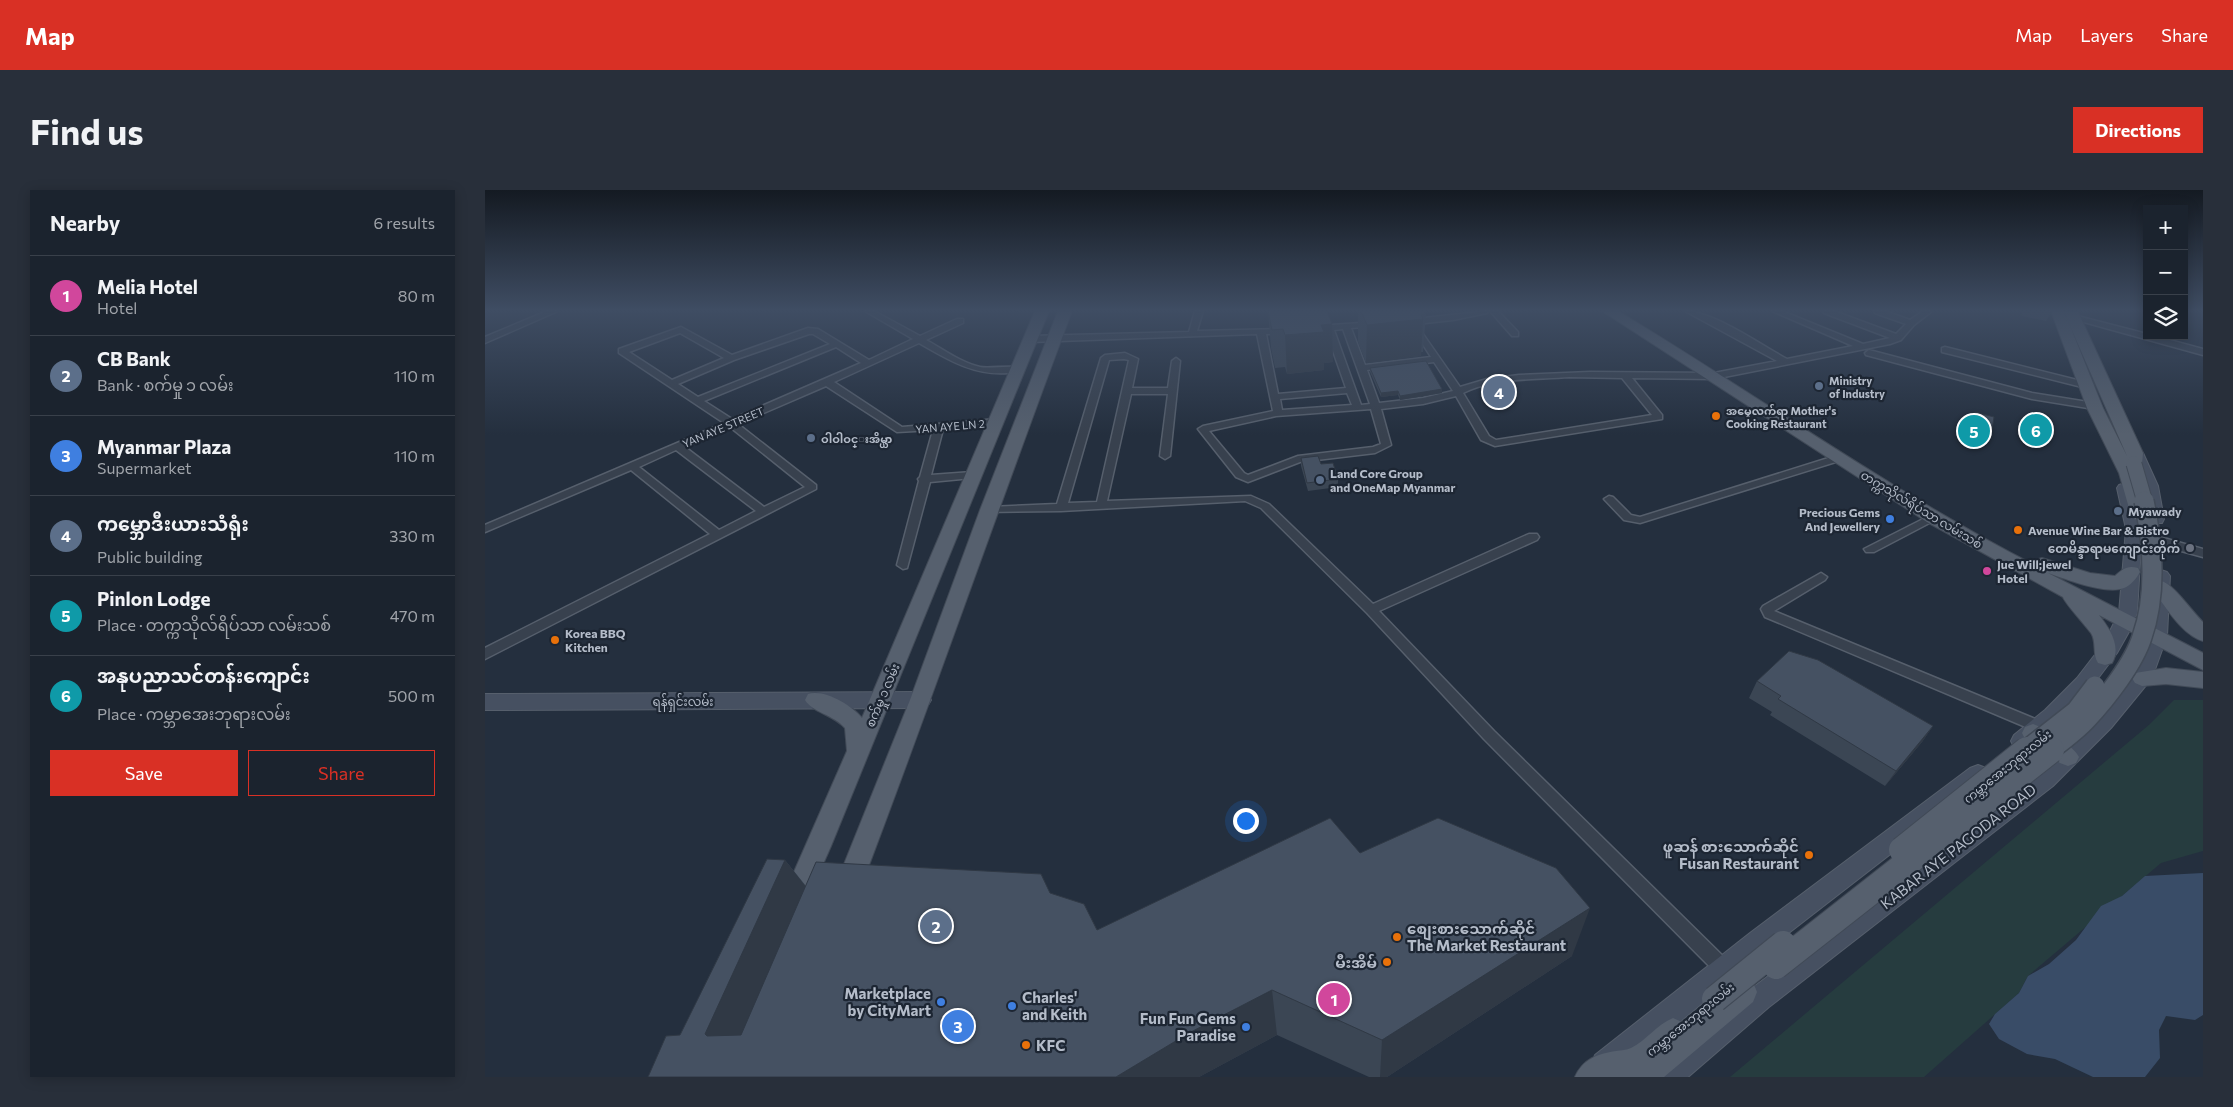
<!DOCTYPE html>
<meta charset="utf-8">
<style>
:root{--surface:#1b232e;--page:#282f3a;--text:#f1f3f6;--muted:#a0a4aa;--line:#39404a;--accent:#d93025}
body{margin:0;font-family:Commissioner,"Noto Sans Myanmar",sans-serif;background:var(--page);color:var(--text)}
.controls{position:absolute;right:15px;top:15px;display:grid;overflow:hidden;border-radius:0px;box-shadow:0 2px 12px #0003}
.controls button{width:45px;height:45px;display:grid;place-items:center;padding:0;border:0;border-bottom:1px solid var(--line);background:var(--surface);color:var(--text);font:25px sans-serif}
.you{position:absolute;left:760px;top:630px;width:18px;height:18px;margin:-12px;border:4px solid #fff;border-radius:50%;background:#1a73e8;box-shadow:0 0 0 8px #1a73e833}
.badge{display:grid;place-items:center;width:32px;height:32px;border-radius:50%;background:var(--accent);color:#fff;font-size:16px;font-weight:700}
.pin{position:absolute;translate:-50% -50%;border:2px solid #fff;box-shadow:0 1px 5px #0006}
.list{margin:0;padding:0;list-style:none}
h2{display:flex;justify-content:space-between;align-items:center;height:65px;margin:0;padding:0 20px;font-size:21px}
h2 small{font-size:16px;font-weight:400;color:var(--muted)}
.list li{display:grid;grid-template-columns:32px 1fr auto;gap:15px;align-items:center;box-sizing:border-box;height:80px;padding:0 20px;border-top:1px solid var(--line)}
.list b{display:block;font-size:19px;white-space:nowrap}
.list p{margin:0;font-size:16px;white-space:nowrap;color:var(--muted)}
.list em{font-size:16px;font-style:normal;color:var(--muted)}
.actions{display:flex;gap:10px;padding:15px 20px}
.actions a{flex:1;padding:11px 0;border:1px solid var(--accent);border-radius:0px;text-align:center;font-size:18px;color:var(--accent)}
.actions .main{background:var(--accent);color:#fff}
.icon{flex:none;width:28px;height:28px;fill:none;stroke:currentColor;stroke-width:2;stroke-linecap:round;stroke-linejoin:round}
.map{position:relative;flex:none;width:1718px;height:887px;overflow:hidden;border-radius:0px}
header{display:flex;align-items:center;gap:30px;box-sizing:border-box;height:70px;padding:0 25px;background:var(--accent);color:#fff}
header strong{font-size:24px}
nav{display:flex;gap:28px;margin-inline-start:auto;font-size:18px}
.intro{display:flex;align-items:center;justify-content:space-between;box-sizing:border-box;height:120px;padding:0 30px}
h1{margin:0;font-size:35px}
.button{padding:12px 22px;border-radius:0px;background:var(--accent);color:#fff;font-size:18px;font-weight:700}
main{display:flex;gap:30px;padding:0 30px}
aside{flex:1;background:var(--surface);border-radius:0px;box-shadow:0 2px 12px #0003}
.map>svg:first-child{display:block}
.green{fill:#263c3f}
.water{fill:#394c67}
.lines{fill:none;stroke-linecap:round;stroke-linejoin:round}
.minor-casing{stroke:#565f6c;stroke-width:3}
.secondary-casing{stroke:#565f6c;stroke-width:2}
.primary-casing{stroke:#414a57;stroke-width:2}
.minor{fill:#38414e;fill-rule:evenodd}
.secondary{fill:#465061;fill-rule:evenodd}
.primary{fill:#56606e;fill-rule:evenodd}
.primary-bridge-far2-casing{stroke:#414a57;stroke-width:17;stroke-linecap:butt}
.primary-bridge-far1-casing{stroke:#414a57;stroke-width:22;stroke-linecap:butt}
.primary-bridge-casing{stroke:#414a57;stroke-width:28;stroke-linecap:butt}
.primary-bridge-far2{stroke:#56606e;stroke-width:15}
.primary-bridge-far1{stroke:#56606e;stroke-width:19}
.primary-bridge{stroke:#56606e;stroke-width:26}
.wall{fill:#3b4654}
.shaded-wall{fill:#303945}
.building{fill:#455162;stroke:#303945}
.service-dot{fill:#5c6f8a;stroke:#1d2633;stroke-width:2}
.food-dot{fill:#e8710a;stroke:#1d2633;stroke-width:2}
.shop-dot{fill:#3f7fe0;stroke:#1d2633;stroke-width:2}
.worship-dot{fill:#6b7280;stroke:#1d2633;stroke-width:2}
.hotel-dot{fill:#d1479c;stroke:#1d2633;stroke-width:2}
.labels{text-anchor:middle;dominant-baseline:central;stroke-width:4.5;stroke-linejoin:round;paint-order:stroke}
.far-poi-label{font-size:11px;font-weight:bold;fill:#b4bcc9;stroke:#1d2633;text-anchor:start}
.far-street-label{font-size:11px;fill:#b4bcc9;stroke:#1d2633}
.poi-label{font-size:12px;font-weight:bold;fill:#b4bcc9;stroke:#1d2633;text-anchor:start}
.street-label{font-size:12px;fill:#b4bcc9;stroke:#1d2633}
.near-poi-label{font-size:15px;font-weight:bold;fill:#b4bcc9;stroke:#1d2633;text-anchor:end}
.near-street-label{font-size:15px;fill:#b4bcc9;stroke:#1d2633}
</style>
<header>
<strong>Map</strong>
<nav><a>Map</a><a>Layers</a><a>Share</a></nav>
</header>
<div class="intro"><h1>Find us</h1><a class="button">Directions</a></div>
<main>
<aside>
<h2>Nearby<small>6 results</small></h2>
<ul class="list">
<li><span class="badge" style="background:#d1479c">1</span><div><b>Melia Hotel</b><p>Hotel</p></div><em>80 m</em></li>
<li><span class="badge" style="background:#5c6f8a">2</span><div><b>CB Bank</b><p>Bank · စက်မှု ၁ လမ်း</p></div><em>110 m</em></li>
<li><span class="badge" style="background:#3f7fe0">3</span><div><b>Myanmar Plaza</b><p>Supermarket</p></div><em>110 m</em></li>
<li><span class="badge" style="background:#5c6f8a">4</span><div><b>ကမ္ဘောဒီးယားသံရုံး</b><p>Public building</p></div><em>330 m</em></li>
<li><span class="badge" style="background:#0f9aa8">5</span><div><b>Pinlon Lodge</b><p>Place · တက္ကသိုလ်ရိပ်သာ လမ်းသစ်</p></div><em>470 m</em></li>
<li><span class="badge" style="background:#0f9aa8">6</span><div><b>အနုပညာသင်တန်းကျောင်း</b><p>Place · ကမ္ဘာအေးဘုရားလမ်း</p></div><em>500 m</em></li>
</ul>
<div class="actions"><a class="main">Save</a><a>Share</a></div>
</aside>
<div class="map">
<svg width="1718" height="887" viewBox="0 0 1718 887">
<rect width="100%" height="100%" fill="#242f3e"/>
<path class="green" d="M1689,510H1718V661L1676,673L1543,786L1534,803L1439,887H1245L1665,534Z"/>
<path class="water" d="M1718,683V825L1710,830L1681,826L1674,840L1675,868L1660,887H1608L1570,869L1542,864L1514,849L1504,834L1510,824L1534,803L1543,786L1564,774L1591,750L1616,716L1637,706L1660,686Z"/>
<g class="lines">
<g class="minor-casing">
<path id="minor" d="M62,121H73L0,153V147Z
M380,121H389L435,146L472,129H478V133L441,150C458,159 476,173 495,177C505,179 531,174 537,179C533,182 528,182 523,183C489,186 462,169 434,153L349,192L417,237L512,229L517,232L512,235L458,239L446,285L487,282L492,285L487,288L445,292L422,378L418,379L412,375L434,291L433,289L435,287L448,240L412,242L341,196L253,234L331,295V299L0,469V458L225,344L146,280L0,342V335L239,233L134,163V159L196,137L247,165L323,138L333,139L384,170L428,149ZM195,143L239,168L187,190L144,162ZM324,144H328L345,154L213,207L193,194L249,170ZM351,157L376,173L247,229L219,211ZM245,237L320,297L279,317L200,257ZM191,260L271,321L234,340L154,277Z
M710,121H718L712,141L804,139L805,141L801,144H781L793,204L861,198L841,141H828V137L831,136L891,132V136L866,138L880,175L946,167L926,136L927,134H920V130L1003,121L1002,123L968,130L931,134L975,197L1002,189L1034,185L1105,182L1229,183L1292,171L1200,121C1228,121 1276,155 1302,169L1368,156L1287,121H1297L1378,154L1405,148L1339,123L1338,121H1349L1411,144L1421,134L1390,123L1389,121H1400L1425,130L1438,121H1447L1429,135L1416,150L1405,154L1229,189L1147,188L1177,225V229L1010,256L996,250L971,206L938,214L896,219L906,255L890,263L815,272L763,292L751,287L713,239L718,236L788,221L772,144L546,152L542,149L546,146L704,142ZM858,139L885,214L876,215L849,140ZM949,172L968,201L938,208L894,213L882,180ZM1084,187L1137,188L1167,225L1011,250L1004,246L978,203C1009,187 1050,190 1084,187ZM862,203L867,215L797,220L795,209ZM886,219L896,254L888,257L813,266L763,285L759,283L724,241L791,226Z
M1005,121H1013L1033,142V146H1027Z
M1577,122L1662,144V146H1670L1718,159V165L1577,126Z
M1460,157L1604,193L1606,195L1601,198L1457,162V158Z
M1384,160L1547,203L1609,213L1614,216L1609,219L1547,209L1381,165L1380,163Z
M640,163L653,169L647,198H683L687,171L691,168L695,171L685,266L680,269L675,266L683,204H646L622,311L766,306L784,314L888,414L1044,344H1052L1054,347L1052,350L894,421L1009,541L1246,774L1248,780L1246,786L1240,788L1234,786L999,549L882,423L776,318L760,311L576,321L500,322L499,320L500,318L504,317L572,314L616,168L620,165ZM639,169L644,170L612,312L583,313L624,170Z
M1353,265L1357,266V270L1155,333L1139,330L1119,309L1124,306L1128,307L1146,325L1155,327Z
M1448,324L1452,325L1453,327L1452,329L1389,362H1381L1379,359Z
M1675,347L1718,359V367L1671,354L1669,351L1671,348Z
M1336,383L1342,387L1340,390L1289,421L1560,533L1562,537L1560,541L1555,542L1550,541L1280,427L1276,419L1278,416Z"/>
</g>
<g class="secondary-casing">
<path id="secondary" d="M1650,258L1655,260L1658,263L1673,296L1679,329L1677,333H1665L1663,329L1657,296L1642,263L1645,260Z
M1640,293L1646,295L1648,298L1657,339L1652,423L1645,440L1632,463L1605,499L1574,531L1543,557L1536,559L1529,557L1526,551L1529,545L1560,520L1592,488L1619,453L1634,423L1641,339L1632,298L1634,295Z
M1676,380L1682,382L1685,386L1682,446L1667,488L1626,538L1568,596L1284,817L1203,887H1168L1172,877L1266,799L1552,584L1612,526L1648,485L1664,446L1667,386L1670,382Z
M436,502L443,505L446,510L443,515L436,518L0,520V504Z
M1493,575L1501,578L1504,584L1501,590L1283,759L1130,885L1124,887L1110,885L1106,875L1110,865L1265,743L1485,578Z"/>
</g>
<g class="primary-casing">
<path id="primary" d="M550,121H564L346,656L316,724L307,728L298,724L294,716L362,561L360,538C349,525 327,522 320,510L323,504C340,499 366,515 377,528Z
M573,121H587C515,313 448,507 375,699L371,707L362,710L353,707L349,699L425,510L495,320Z
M1117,121H1133C1272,205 1404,300 1549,375L1550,370L1557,368L1605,383L1630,386C1638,379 1642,375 1653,378L1655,382C1652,388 1645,396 1639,398C1620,405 1581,389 1563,383L1718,463V480L1614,425C1624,438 1637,456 1627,473L1620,475L1613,473C1607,464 1612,452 1606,443C1601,436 1579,412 1578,407L1442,332Z
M1566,121H1579L1618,218L1642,266L1579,122H1593L1658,263L1657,274L1655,277L1648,279L1664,325L1661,329L1655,330L1649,329L1646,325L1634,283L1602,218Z
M1676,391C1689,394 1707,422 1718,432V451C1697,445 1682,418 1669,402L1666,397L1669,392Z
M1681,478L1718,482V498L1681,494L1657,496L1650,493L1647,488L1650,483Z
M1548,534C1561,539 1588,555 1594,567L1591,573L1583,576L1575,573L1540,549L1537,543L1540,537Z
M1258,789L1268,792L1272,802L1268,812L1179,887H1090C1098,869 1112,864 1131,861C1136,860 1142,860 1146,858C1162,850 1171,835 1188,828L1199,833L1248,792Z"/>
</g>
<use href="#minor" class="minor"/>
<use href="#secondary" class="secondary"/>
<use href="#primary" class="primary"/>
<g class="primary-bridge-far2-casing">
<path id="primary-bridge-far2" d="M1649,274L1660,312"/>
</g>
<g class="primary-bridge-far1-casing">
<path id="primary-bridge-far1" d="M1540,561L1591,521L1610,496
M1564,561C1577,551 1591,541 1602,529C1621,509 1649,473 1657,447C1672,404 1668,354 1659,311"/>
</g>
<g class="primary-bridge-casing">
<path id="primary-bridge" d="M1417,660L1542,560
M1291,776L1566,560
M1230,809L1298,754"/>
</g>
<use href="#primary-bridge-far2" class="primary-bridge-far2"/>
<use href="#primary-bridge-far1" class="primary-bridge-far1"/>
<use href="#primary-bridge" class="primary-bridge"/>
</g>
<path class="wall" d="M783,121L847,134L848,172L839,173V180L802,184L800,177L790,178L786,158Z
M873,121H939L941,124L938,162H936V166L881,173L873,152Z
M1536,121H1567L1561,131L1537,126Z
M885,178L957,199V203L915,210L913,205L896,207L885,182Z
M1490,222L1507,240L1503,248L1499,247L1497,249L1485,246L1486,230Z
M816,268L836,274L853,289V297L823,301L816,276Z
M1272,491L1448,536L1437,552L1400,596L1285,525L1287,522L1264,508Z
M875,663L1087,766L902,887H884L792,845L714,887H163L195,845L300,670L321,696L565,703L612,740Z"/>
<path class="shaded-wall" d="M938,129L936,166L881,173L882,135Z
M847,134L848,172L839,173V180L802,184L800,145L836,135Z
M957,199V203L915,210V206Z
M913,201V205L896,207V203Z
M1448,536L1437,552L1400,596L1411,581Z
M300,670L339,720L270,886L222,846L220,844Z
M1105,718L1087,766L902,887H895L897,850Z
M787,800L792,845L714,887H631L704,843Z"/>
<path class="building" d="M783,121H842L847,134L836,135L839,142L800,145L798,139L787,140Z
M876,121H939L941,124H936L938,129L882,135Z
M941,171L957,199L915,206L913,201L896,203L885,178Z
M1490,222L1509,227L1507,240L1502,239V241L1490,238Z
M833,266L836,274L848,273L853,289L822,293L816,268Z
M1304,461L1333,470L1448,536L1411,581L1293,509L1296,506L1272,491Z
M845,628L875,663L953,628L1071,678L1105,718L897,850L787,800L704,843L631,887H163L181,846L195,845L282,669L300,670L220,844L222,846L256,845L331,672L556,684L565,703L599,714L612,740Z"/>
<linearGradient id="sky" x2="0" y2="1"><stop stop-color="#141a22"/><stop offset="0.49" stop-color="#3f4d63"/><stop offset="1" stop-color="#3f4d63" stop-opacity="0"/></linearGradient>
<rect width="1718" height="245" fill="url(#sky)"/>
<g class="service-dot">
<circle cx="1334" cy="196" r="5"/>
<circle cx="326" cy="248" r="5"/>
<circle cx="835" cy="290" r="5"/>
<circle cx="1633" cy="321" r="5"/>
</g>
<g class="food-dot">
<circle cx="1231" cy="226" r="5"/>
<circle cx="1533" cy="340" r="5"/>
<circle cx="70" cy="450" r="5"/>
<circle cx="1324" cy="665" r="5"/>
<circle cx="912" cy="747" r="5"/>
<circle cx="902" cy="772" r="5"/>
<circle cx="541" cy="855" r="5"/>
</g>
<g class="shop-dot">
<circle cx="1405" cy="329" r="5"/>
<circle cx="456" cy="812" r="5"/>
<circle cx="527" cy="816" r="5"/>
<circle cx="761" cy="837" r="5"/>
</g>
<circle class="worship-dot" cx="1705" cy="358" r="5"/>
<circle class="hotel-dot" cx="1502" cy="381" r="5"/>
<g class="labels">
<g class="far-poi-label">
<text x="1344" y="190">Ministry<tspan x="1344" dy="13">of Industry</tspan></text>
<text x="1241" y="220">အမေ့လက်ရာ Mother's<tspan x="1241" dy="13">Cooking Restaurant</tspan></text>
<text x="336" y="248">ဝါဝါဝင္းအိမ္ယာ</text>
</g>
<g class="far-street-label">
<text transform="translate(465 236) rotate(-5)">YAN AYE LN 2</text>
<text transform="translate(238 237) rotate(-23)">YAN AYE STREET</text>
</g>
<g class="poi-label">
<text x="845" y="283">Land Core Group<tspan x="845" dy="14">and OneMap Myanmar</tspan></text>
<text x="1643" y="321">Myawady</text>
<text x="1395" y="322" text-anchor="end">Precious Gems<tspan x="1395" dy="14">And Jewellery</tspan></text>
<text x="1543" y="340">Avenue Wine Bar &amp; Bistro</text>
<text x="1695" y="358" text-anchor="end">တေမိန္ဒာရာမကျောင်းတိုက်</text>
<text x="1512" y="374">Jue Will;Jewel<tspan x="1512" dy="14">Hotel</tspan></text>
<text x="80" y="443">Korea BBQ<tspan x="80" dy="14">Kitchen</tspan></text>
</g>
<g class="street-label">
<text transform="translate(1437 319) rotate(31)">တက္ကသိုလ်ရိပ်သာ လမ်းသစ်</text>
<text transform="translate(397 505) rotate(-67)">စက်မှု ၁ လမ်း</text>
<text x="198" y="511">ရန်ရှင်းလမ်း</text>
<text transform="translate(1522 576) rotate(-39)">ကမ္ဘာအေးဘုရားလမ်း</text>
<text transform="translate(1205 829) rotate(-39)">ကမ္ဘာအေးဘုရားလမ်း</text>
</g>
<g class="near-poi-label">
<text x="1314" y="656">ဖူဆန် စားသောက်ဆိုင်<tspan x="1314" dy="17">Fusan Restaurant</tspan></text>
<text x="922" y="738" text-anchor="start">စျေးစားသောက်ဆိုင်<tspan x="922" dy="17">The Market Restaurant</tspan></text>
<text x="892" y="772">မီးအိမ်</text>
<text x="446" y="803">Marketplace<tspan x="446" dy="17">by CityMart</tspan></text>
<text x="537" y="807" text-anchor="start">Charles'<tspan x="537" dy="17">and Keith</tspan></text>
<text x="751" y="828">Fun Fun Gems<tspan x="751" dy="17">Paradise</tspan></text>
<text x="551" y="855" text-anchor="start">KFC</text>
</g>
<g class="near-street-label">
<text transform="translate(1473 656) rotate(-38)">KABAR AYE PAGODA ROAD</text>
</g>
</g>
</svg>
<div class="controls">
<button>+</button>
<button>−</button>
<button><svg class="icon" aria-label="layers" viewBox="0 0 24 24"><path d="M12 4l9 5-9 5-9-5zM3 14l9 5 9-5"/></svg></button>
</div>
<div class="you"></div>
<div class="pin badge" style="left:849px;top:809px;background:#d1479c">1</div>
<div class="pin badge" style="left:451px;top:736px;background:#5c6f8a">2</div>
<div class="pin badge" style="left:473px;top:836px;background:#3f7fe0">3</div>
<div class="pin badge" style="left:1014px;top:202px;background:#5c6f8a">4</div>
<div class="pin badge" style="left:1489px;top:241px;background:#0f9aa8">5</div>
<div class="pin badge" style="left:1551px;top:240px;background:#0f9aa8">6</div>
</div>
</main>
